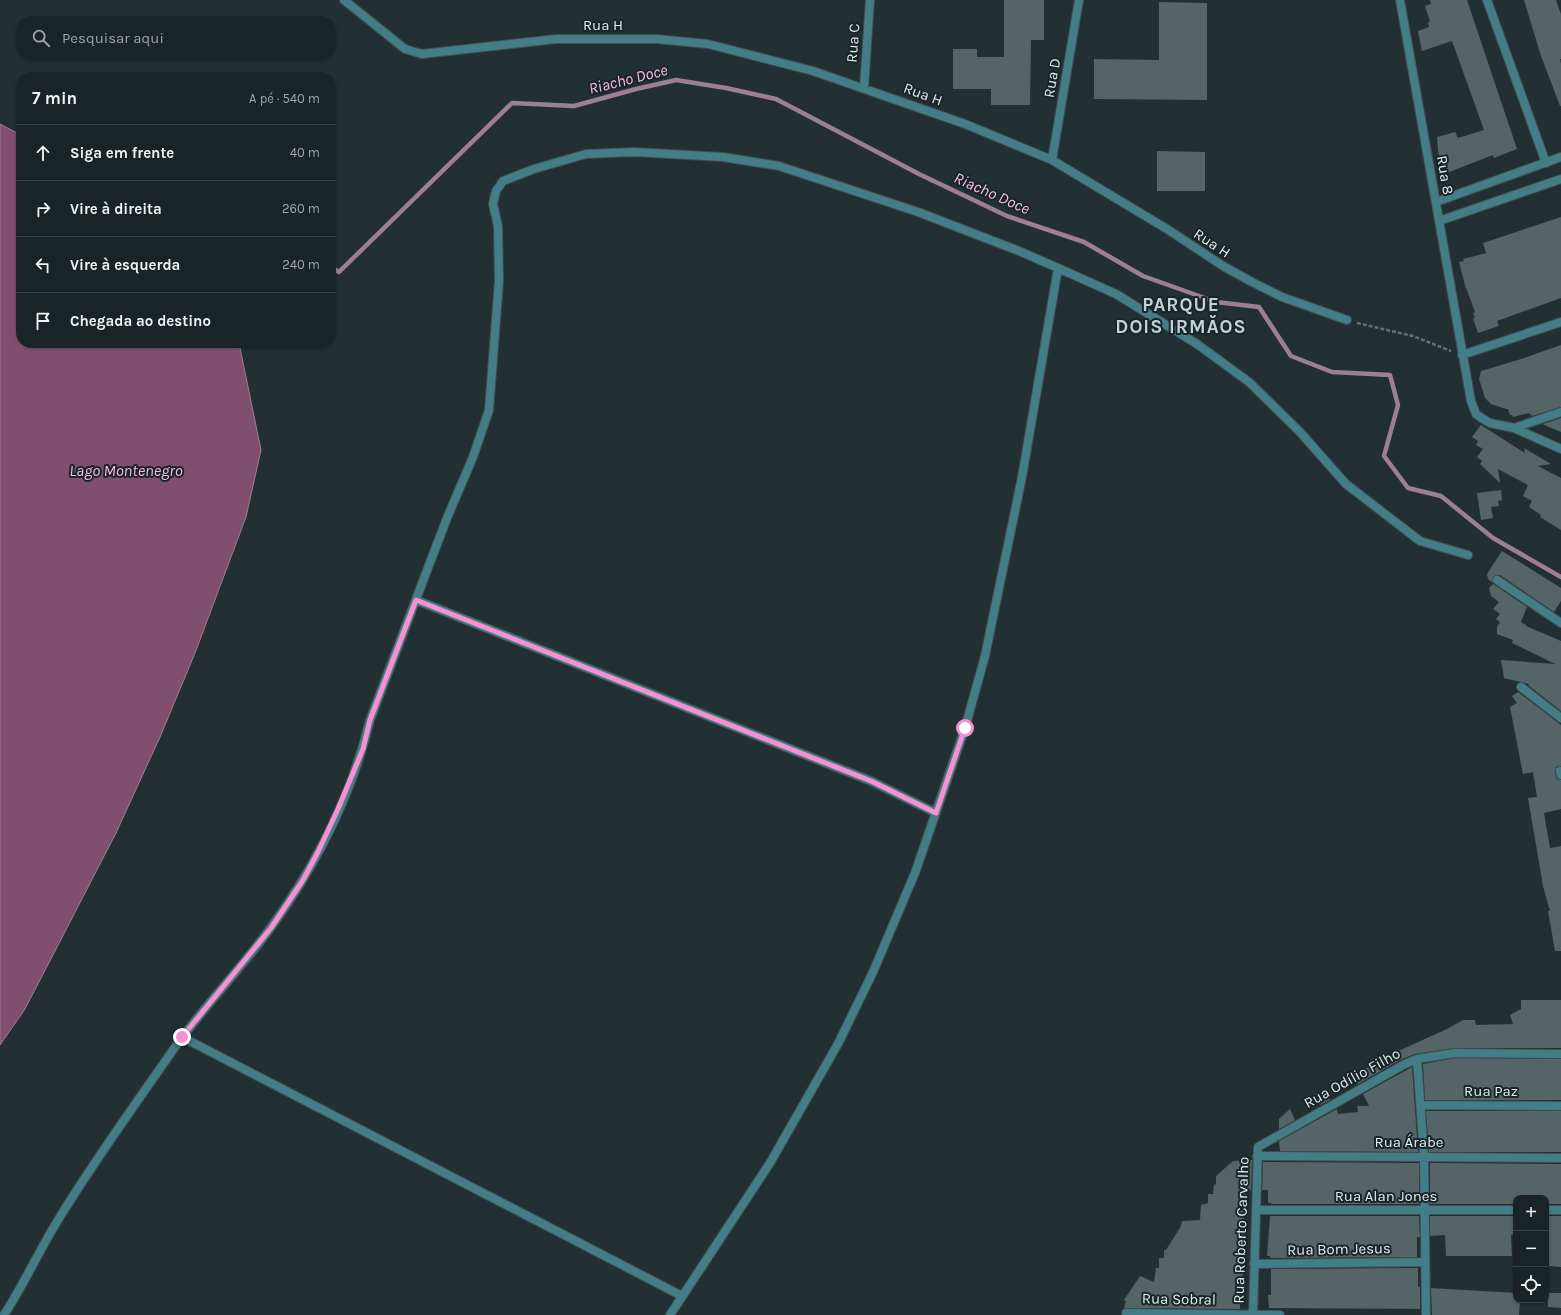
<!DOCTYPE html>
<html lang="pt">
<meta charset="utf-8">
<style>
:root{--surface:#1a2426;--page:#232c2e;--text:#f1f3f6;--muted:#9fa4a7;--line:#384143}
body{margin:0;font-family:Karla,sans-serif;background:var(--page);color:var(--text)}
.controls{position:absolute;right:12px;bottom:12px;display:grid;overflow:hidden;border-radius:8px;box-shadow:0 1px 3px #0004}
.controls button{width:36px;height:36px;display:grid;place-items:center;padding:0;border:0;border-bottom:1px solid var(--line);background:var(--surface);color:var(--text);font:20px sans-serif}
.stop{position:absolute;width:12px;height:12px;margin:-9px;border:3px solid #f690d0;border-radius:50%;background:#fff}
.stop.end{background:#f690d0;border-color:#fff;box-shadow:0 1px 4px #0008}
.list{margin:0;padding:0;list-style:none}
h2{display:flex;justify-content:space-between;align-items:center;height:52px;margin:0;padding:0 16px;font-size:17px}
h2 small{font-size:13px;font-weight:400;color:var(--muted)}
.list li{display:grid;grid-template-columns:26px 1fr auto;gap:12px;align-items:center;box-sizing:border-box;height:56px;padding:0 16px;border-top:1px solid var(--line)}
.list b{display:block;font-size:15px;white-space:nowrap}
.list em{font-size:13px;font-style:normal;color:var(--muted)}
.icon{flex:none;width:22px;height:22px;fill:none;stroke:currentColor;stroke-width:2;stroke-linecap:round;stroke-linejoin:round}
.map{position:relative;flex:none;width:1561px;height:1315px;overflow:hidden}
.search{position:absolute;background:var(--surface);box-shadow:0 1px 3px #0004;left:16px;top:16px;width:320px;height:44px;display:flex;align-items:center;gap:10px;box-sizing:border-box;padding:0 14px;border-radius:16px;color:var(--muted);font-size:15px}
.panel{position:absolute;background:var(--surface);box-shadow:0 1px 3px #0004;left:16px;top:72px;width:320px;height:276px;border-radius:16px}
.map>svg:first-child{display:block}
.water{fill:#804f6d;stroke:#9d7e93}
.lines{fill:none;stroke-linecap:round;stroke-linejoin:round}
.stream{stroke:#9d7e93;stroke-width:4.5}
.building{fill:#546467}
.street-casing{stroke:#414e51;stroke-width:10}
.path{stroke:#657173;stroke-width:2.5;stroke-dasharray:4 2;stroke-linecap:butt}
.street{stroke:#437d87;stroke-width:8}
.route{stroke:#f690d0;stroke-width:5}
.labels{text-anchor:middle;dominant-baseline:central;stroke-width:4;stroke-linejoin:round;paint-order:stroke}
.street-label{font-size:15px;fill:#e2ebed;stroke:#182629}
.water-label{font-size:16px;font-style:italic;fill:#fcbde2;stroke:#182629}
.district-label{font-size:19px;font-weight:bold;letter-spacing:1px;fill:#c1d3d6;stroke:#182629}
</style>
<div class="map">
<svg width="1561" height="1315" viewBox="0 0 1561 1315">
<rect width="100%" height="100%" fill="#223033"/>
<path class="water" d="M0,124L21,135V343H239L261,450L246,517L195,653L160,737L116,833L25,1009L0,1045Z"/>
<g class="lines">
<path class="stream" d="M331,267L339,272L512,103L574,106L636,89L676,80L726,88L776,99L919,174L1007,216L1084,242L1143,276L1216,302L1259,307L1291,356L1332,372L1390,375L1398,405L1384,456L1408,488L1441,496L1493,538L1561,577"/>
</g>
<path class="building" d="M1004,0H1044V40H1031L1030,105H991V89H953V49H977V57H1004Z
M1430,0H1467L1517,149L1494,158L1493,155L1444,174L1438,151L1437,137L1455,132L1458,138L1484,130L1452,41L1422,51L1418,31L1429,27L1428,23L1430,21L1425,6L1431,4Z
M1524,0H1556L1561,14V59H1560L1561,64V106H1560L1541,56Z
M1159,2L1207,3V100L1094,99V59L1159,60Z
M1157,151L1205,152V191H1157Z
M1561,217V298L1497,321L1499,326L1478,333L1473,318H1475L1473,313L1475,312L1465,285L1459,262L1464,261L1463,259L1486,253L1483,243Z
M1561,345V407L1532,416L1529,413L1513,417L1512,415H1510L1508,409H1506L1491,404L1485,398L1479,379L1481,371L1518,360Z
M1561,418V432L1542,424L1540,425Z
M1481,425L1520,450L1525,453L1524,448L1551,464L1538,466L1561,478V530L1540,517L1541,515L1529,507L1532,501L1523,496L1528,485L1498,469L1500,483L1480,464L1482,461L1477,457L1483,449L1476,445L1478,441L1472,437Z
M1501,490L1502,500L1498,501L1499,506L1491,507L1493,518L1481,520L1477,493Z
M1502,551L1561,588V601L1554,612L1500,575H1497L1493,577L1492,580L1493,583L1488,579L1487,574Z
M1493,584L1527,607L1521,622L1526,625V626L1561,641V711L1528,685L1529,684L1504,678L1501,660L1555,664L1512,643L1513,640L1497,634V627L1500,622L1496,619L1500,614L1493,609L1499,602L1491,596L1489,588Z
M1518,692L1561,725V766L1556,767L1555,772L1557,779L1561,780V809L1544,813L1550,848L1561,846V951H1555L1548,911H1550L1543,886L1528,798L1537,797L1533,772L1523,774L1510,707L1517,703L1512,696Z
M1521,1000H1561V1048H1454L1415,1054L1402,1059L1358,1084L1354,1075L1396,1052L1447,1029L1463,1020H1475L1476,1025L1513,1024L1510,1015L1521,1009Z
M1455,1058L1561,1059V1100H1425L1423,1064Z
M1412,1067L1418,1152L1280,1151L1279,1141L1337,1109L1338,1114L1358,1112L1357,1106H1369L1363,1094Z
M1325,1090L1330,1100L1320,1105L1315,1095Z
M1290,1109L1295,1120L1279,1129V1119Z
M1426,1111H1561V1152H1429Z
M1252,1160L1251,1190H1246L1245,1216H1244L1243,1276H1241L1240,1309L1124,1308L1126,1301L1124,1300L1140,1276L1154,1282L1156,1268H1159V1258H1164V1250H1166L1181,1226L1182,1221L1200,1220L1201,1205L1208,1203V1194H1213L1214,1184L1216,1185V1176L1233,1161Z
M1263,1162L1419,1163V1204H1271V1203H1268V1190H1262Z
M1430,1163L1561,1164V1204H1546V1198H1516V1204H1430Z
M1270,1216H1419L1420,1237H1417V1257L1270,1258V1256H1267Z
M1430,1216H1516V1235H1511L1512,1256H1446L1445,1235L1430,1236Z
M1546,1216H1561V1267L1549,1266V1257H1546Z
M1418,1268V1287H1420V1309L1269,1308L1268,1295H1271V1269Z
M1431,1288L1516,1293V1300H1520L1519,1315H1432Z
M1548,1293H1561V1308L1548,1307Z"/>
<g class="lines">
<g class="street-casing">
<path id="street" d="M344,0L405,49L422,54L556,39H656L708,44L813,71L965,124L1052,160L1167,229L1223,266L1252,282L1282,297L1347,320
M1400,0L1471,401L1476,414L1483,419L1490,423L1514,428L1561,449
M1487,0L1546,163
M864,88L870,0
M1052,160L1079,0
M1436,202L1561,157
M1439,221L1561,179
M1462,355L1561,322
M1514,428L1561,412
M1497,580L1561,623
M416,600L871,781L936,813
M1521,687L1561,718
M1560,771L1561,775
M182,1037L682,1296
M1417,1059L1424,1156L1426,1315
M1421,1105L1561,1106
M1257,1156L1561,1158
M1256,1210H1516
M1546,1210H1561
M1254,1264L1425,1262
M1126,1313L1280,1315
M4,1315C24,1284 39,1251 58,1220C94,1161 134,1106 173,1050C203,1007 241,969 272,926C316,865 352,794 370,720L447,518L473,457L489,410L499,281L498,226L493,204L496,191L503,181L534,169L586,154L634,152L723,157L779,166L918,212L1019,251L1058,268L1116,294L1197,344L1249,382L1300,432L1346,484L1420,541L1468,555
M670,1315L770,1163L839,1042L873,972L915,873L965,728L985,656L1022,477L1058,268
M1253,1315L1258,1147L1405,1064L1417,1059L1455,1053L1561,1054"/>
</g>
<path class="path" d="M1357,323L1413,336L1451,351"/>
<use href="#street" class="street"/>
</g>
<g class="lines">
<path class="route" d="M182,1037L271,928L303,880L318,852L338,809L363,749L370,720L416,600L871,781L936,813L965,728"/>
</g>
<g class="labels">
<g class="street-label">
<text x="603" y="25">Rua H</text>
<text transform="translate(853 43) rotate(-86)">Rua C</text>
<text transform="translate(1052 78) rotate(-80)">Rua D</text>
<text transform="translate(923 94) rotate(20)">Rua H</text>
<text transform="translate(1445 175) rotate(80)">Rua 8</text>
<text transform="translate(1212 243) rotate(33)">Rua H</text>
<text transform="translate(1352 1078) rotate(-29)">Rua Odílio Filho</text>
<text x="1491" y="1091">Rua Paz</text>
<text x="1409" y="1142">Rua Árabe</text>
<text x="1386" y="1196">Rua Alan Jones</text>
<text transform="translate(1241 1230) rotate(-88)">Rua Roberto Carvalho</text>
<text transform="translate(1339 1249) rotate(-1)">Rua Bom Jesus</text>
<text transform="translate(1179 1299) rotate(1)">Rua Sobral</text>
</g>
<g class="water-label">
<text transform="translate(628 79) rotate(-14)">Riacho Doce</text>
<text transform="translate(992 193) rotate(24)">Riacho Doce</text>
<text x="126" y="470">Lago Montenegro</text>
</g>
<g class="district-label">
<text x="1181" y="305">PARQUE<tspan x="1181" dy="22">DOIS IRMĂOS</tspan></text>
</g>
</g>
</svg>
<div class="controls">
<button>+</button>
<button>−</button>
<button><svg class="icon" aria-label="locate" viewBox="0 0 24 24"><circle cx="12" cy="12" r="6"/><path d="M12 2v4M12 18v4M2 12h4M18 12h4"/></svg></button>
</div>
<div class="stop" style="left:965px;top:728px"></div>
<div class="stop end" style="left:182px;top:1037px"></div>
<div class="search"><svg class="icon" aria-label="search" viewBox="0 0 24 24"><circle cx="10" cy="10" r="6"/><path d="M15 15l6 6"/></svg>Pesquisar aqui</div>
<section class="panel">
<h2>7 min<small>A pé · 540 m</small></h2>
<ul class="list">
<li><svg class="icon" aria-label="ahead" viewBox="0 0 24 24"><path d="M12 20V5M6 11l6-6 6 6"/></svg><div><b>Siga em frente</b></div><em>40 m</em></li>
<li><svg class="icon" aria-label="right" viewBox="0 0 24 24"><path d="M7 20v-9h11M14 6l5 5-5 5"/></svg><div><b>Vire à direita</b></div><em>260 m</em></li>
<li><svg class="icon" aria-label="left" viewBox="0 0 24 24"><path d="M17 20v-9H6M10 6l-5 5 5 5"/></svg><div><b>Vire à esquerda</b></div><em>240 m</em></li>
<li><svg class="icon" aria-label="arrive" viewBox="0 0 24 24"><path d="M6 21V4h12l-3 4 3 4H6"/></svg><div><b>Chegada ao destino</b></div></li>
</ul>
</section>
</div>
